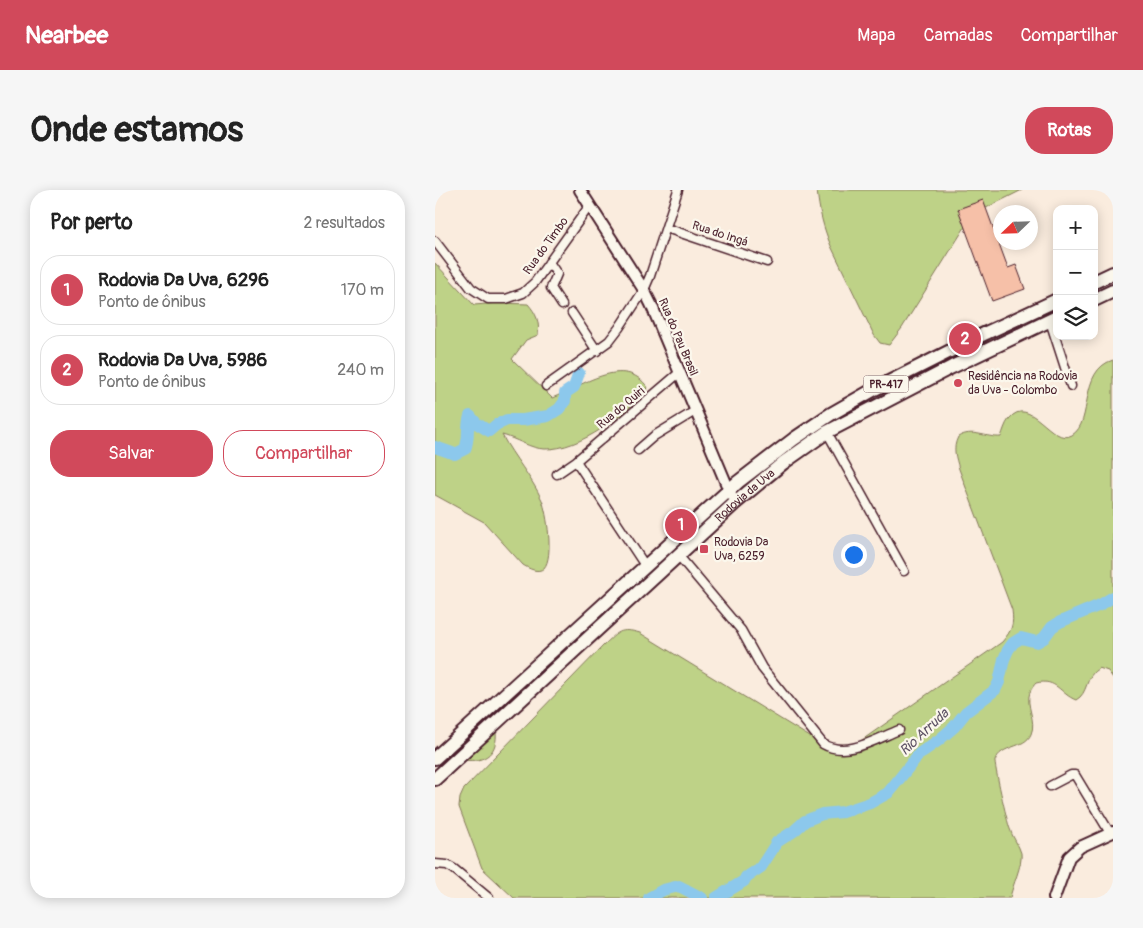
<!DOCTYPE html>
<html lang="pt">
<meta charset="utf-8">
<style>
:root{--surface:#fff;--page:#f6f6f6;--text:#222;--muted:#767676;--line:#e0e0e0;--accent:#d1495b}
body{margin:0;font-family:Pangolin,sans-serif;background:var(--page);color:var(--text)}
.controls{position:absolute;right:15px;top:15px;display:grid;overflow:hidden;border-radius:10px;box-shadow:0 2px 12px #0003}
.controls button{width:45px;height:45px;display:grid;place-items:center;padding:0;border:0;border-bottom:1px solid var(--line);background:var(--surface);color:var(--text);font:25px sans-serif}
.compass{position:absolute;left:558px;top:15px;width:45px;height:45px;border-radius:50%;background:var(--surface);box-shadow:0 2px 12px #0003;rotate:247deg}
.you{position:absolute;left:418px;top:364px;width:18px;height:18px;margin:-12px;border:4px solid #fff;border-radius:50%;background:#1a73e8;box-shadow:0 0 0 8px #1a73e833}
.badge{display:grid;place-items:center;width:32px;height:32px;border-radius:50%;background:var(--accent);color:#fff;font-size:16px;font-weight:700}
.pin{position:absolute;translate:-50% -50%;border:2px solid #fff;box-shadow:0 1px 5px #0006}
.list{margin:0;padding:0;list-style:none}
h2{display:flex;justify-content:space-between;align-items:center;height:65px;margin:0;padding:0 20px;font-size:21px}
h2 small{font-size:16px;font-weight:400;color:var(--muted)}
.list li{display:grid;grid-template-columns:32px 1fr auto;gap:15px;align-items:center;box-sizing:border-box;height:70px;margin:0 10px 10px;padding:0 10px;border:1px solid var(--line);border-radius:20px}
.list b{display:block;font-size:19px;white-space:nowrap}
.list p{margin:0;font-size:16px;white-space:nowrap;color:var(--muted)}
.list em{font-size:16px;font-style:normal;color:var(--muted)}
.actions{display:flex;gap:10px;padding:15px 20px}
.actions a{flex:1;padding:11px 0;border:1px solid var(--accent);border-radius:20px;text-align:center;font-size:18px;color:var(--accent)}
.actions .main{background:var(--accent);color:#fff}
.icon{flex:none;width:28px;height:28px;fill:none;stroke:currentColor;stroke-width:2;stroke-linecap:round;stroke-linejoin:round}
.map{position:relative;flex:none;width:678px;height:708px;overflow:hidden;border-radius:20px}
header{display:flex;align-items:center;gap:30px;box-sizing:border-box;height:70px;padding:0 25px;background:var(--accent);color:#fff}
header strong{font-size:24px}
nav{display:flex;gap:28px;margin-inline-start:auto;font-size:18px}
.intro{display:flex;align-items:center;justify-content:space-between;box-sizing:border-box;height:120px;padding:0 30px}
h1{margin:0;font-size:35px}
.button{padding:12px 22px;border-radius:20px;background:var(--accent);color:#fff;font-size:18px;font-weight:700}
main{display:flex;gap:30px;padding:0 30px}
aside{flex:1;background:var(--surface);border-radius:20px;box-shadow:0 2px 12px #0003}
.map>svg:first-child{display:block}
.green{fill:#bed287;stroke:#847859}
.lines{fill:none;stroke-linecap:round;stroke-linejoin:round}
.river{stroke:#8cc8ec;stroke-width:12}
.building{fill:#f6c0a8;stroke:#4a1f2b}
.minor-casing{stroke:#4a1f2b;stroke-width:11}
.tertiary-casing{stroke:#4a1f2b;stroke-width:14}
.primary-casing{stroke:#4a1f2b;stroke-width:16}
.minor{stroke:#fbf7ec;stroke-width:8}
.tertiary{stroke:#fbf7ec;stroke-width:10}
.primary{stroke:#fbf7ec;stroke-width:12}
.poi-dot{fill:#d1495b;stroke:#fbf7ec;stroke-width:2}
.labels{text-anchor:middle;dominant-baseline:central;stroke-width:4.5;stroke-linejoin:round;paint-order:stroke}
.shield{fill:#fbf7ec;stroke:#7f6065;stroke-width:1}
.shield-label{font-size:11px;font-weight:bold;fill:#4a1f2b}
.street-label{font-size:12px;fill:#4a1f2b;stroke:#fbf7ec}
.poi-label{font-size:12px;fill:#4a1f2b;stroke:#fbf7ec;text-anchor:start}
.water-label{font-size:14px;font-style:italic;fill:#5e5265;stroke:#fbf7ec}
</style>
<header>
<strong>Nearbee</strong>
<nav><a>Mapa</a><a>Camadas</a><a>Compartilhar</a></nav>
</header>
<div class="intro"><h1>Onde estamos</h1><a class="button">Rotas</a></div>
<main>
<aside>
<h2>Por perto<small>2 resultados</small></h2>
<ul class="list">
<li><span class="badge">1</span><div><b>Rodovia Da Uva, 6296</b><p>Ponto de ônibus</p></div><em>170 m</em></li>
<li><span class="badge">2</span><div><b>Rodovia Da Uva, 5986</b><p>Ponto de ônibus</p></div><em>240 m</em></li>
</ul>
<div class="actions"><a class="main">Salvar</a><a>Compartilhar</a></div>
</aside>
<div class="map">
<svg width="678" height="708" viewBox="0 0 678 708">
<rect width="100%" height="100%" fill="#faecde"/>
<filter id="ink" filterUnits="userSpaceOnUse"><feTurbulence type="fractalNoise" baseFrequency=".02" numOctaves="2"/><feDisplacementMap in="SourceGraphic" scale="10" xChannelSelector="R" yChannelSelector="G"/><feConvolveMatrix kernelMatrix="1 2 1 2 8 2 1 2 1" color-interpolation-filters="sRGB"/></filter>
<g filter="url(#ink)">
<path class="green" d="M382,0H587L551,18L530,37L467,138L454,155L445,153L439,145L396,56C388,37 384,20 382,0Z
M0,73L39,115L64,113L93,114C101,123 105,132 103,145L91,150L77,169L117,208C145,197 190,163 213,198C192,224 145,260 110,259C96,259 80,248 67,245C79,268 96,286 107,310C112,323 119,367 109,378C103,384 93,378 88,375L49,332L0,305Z
M678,170V488L673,481L664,478C649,487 654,503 641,510C625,504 622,488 601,493C599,495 596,499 595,502C590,515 602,531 596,544C590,559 566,554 560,571C559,574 572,632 575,639C577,647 584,655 586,663C588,674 577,696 575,708H79L47,678L24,617L25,608L29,599L168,456C183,442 185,437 205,443L393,558L417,557L567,452C577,440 579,435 577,420L524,279C521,267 517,259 523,247C537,238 551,248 566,247C568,242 570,234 574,229C595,203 617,257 637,245C659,232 643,181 678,170Z
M61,541C63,562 51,573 29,570Z"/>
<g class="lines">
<path class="river" d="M0,257L20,264L30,259C35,248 31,237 35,226L41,233L54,241L61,235L72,230H88L113,226L124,219L130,211V203L139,197L144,183
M214,708L228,700L244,696L267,708
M281,708L309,691L311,687L326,677L342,652L359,641L370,631L387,624L408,622L435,613L453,603L484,564L504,550L519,537L531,522L560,500L564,492L569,469L573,460L578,453L586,448L602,452L609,448L617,437L625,432L665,415L678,407"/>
</g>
<path class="building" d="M548,10L573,78L581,75L590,99L557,111L523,19Z"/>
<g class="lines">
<g class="minor-casing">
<path id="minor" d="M231,38L332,72
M0,51L36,98L53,109H71L88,103L100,92L155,15
M114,72L122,84L116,98L127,115
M137,123L162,161
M615,131L636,196
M111,196L174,151L184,138L209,100L215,86L243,0
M392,242L469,381
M203,260L219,246L260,221
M141,271L211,377
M122,284L141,271L244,183
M243,365L306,440L327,478L388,554C412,568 441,549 464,540
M615,596L636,585H640L675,643
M0,674L12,675L19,679L54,708"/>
</g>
<g class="tertiary-casing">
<path id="tertiary" d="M145,0L209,100L216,114L296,305
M619,708L634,667L645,657L678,642"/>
</g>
<g class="primary-casing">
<g id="primary">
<path d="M659,92L678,83"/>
<path d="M659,110L678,101"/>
<path d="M0,568L303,292L359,249L396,224L438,200L551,143L622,110"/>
<path id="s1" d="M0,589L300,313L348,273L392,242L517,177L622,127"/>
</g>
</g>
<use href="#minor" class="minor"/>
<use href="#tertiary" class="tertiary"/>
<use href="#primary" class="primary"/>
</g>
</g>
<g class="poi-dot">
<circle cx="523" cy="193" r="5"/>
<rect x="264" y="354" width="10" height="10" rx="2.5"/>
</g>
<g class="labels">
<rect class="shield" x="428.5" y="185.5" width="45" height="17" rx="4"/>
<g class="shield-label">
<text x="451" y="194">PR-417</text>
</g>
<g class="street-label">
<text transform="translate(285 44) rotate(18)">Rua do Ingá</text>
<text transform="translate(111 56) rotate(-54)">Rua do Timbo</text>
<text transform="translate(243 147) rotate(67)">Rua do Pau Brasil</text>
<text transform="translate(186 218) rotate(-40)">Rua do Quiri</text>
<text stroke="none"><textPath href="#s1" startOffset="420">Rodovia da Uva</textPath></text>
</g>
<g class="poi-label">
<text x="533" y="186">Residência na Rodovia<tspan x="533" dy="14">da Uva - Colombo</tspan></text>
<text x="279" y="352">Rodovia Da<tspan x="279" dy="14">Uva, 6259</tspan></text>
</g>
<g class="water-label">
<text transform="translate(489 542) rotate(-43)">Rio Arruda</text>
</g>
</g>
</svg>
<div class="controls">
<button>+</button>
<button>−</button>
<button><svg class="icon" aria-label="layers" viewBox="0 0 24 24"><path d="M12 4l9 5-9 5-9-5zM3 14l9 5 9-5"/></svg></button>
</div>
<svg class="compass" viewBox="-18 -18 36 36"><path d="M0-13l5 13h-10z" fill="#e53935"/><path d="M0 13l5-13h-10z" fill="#767676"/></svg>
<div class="you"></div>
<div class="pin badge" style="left:246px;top:335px">1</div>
<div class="pin badge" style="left:530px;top:149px">2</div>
</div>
</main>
